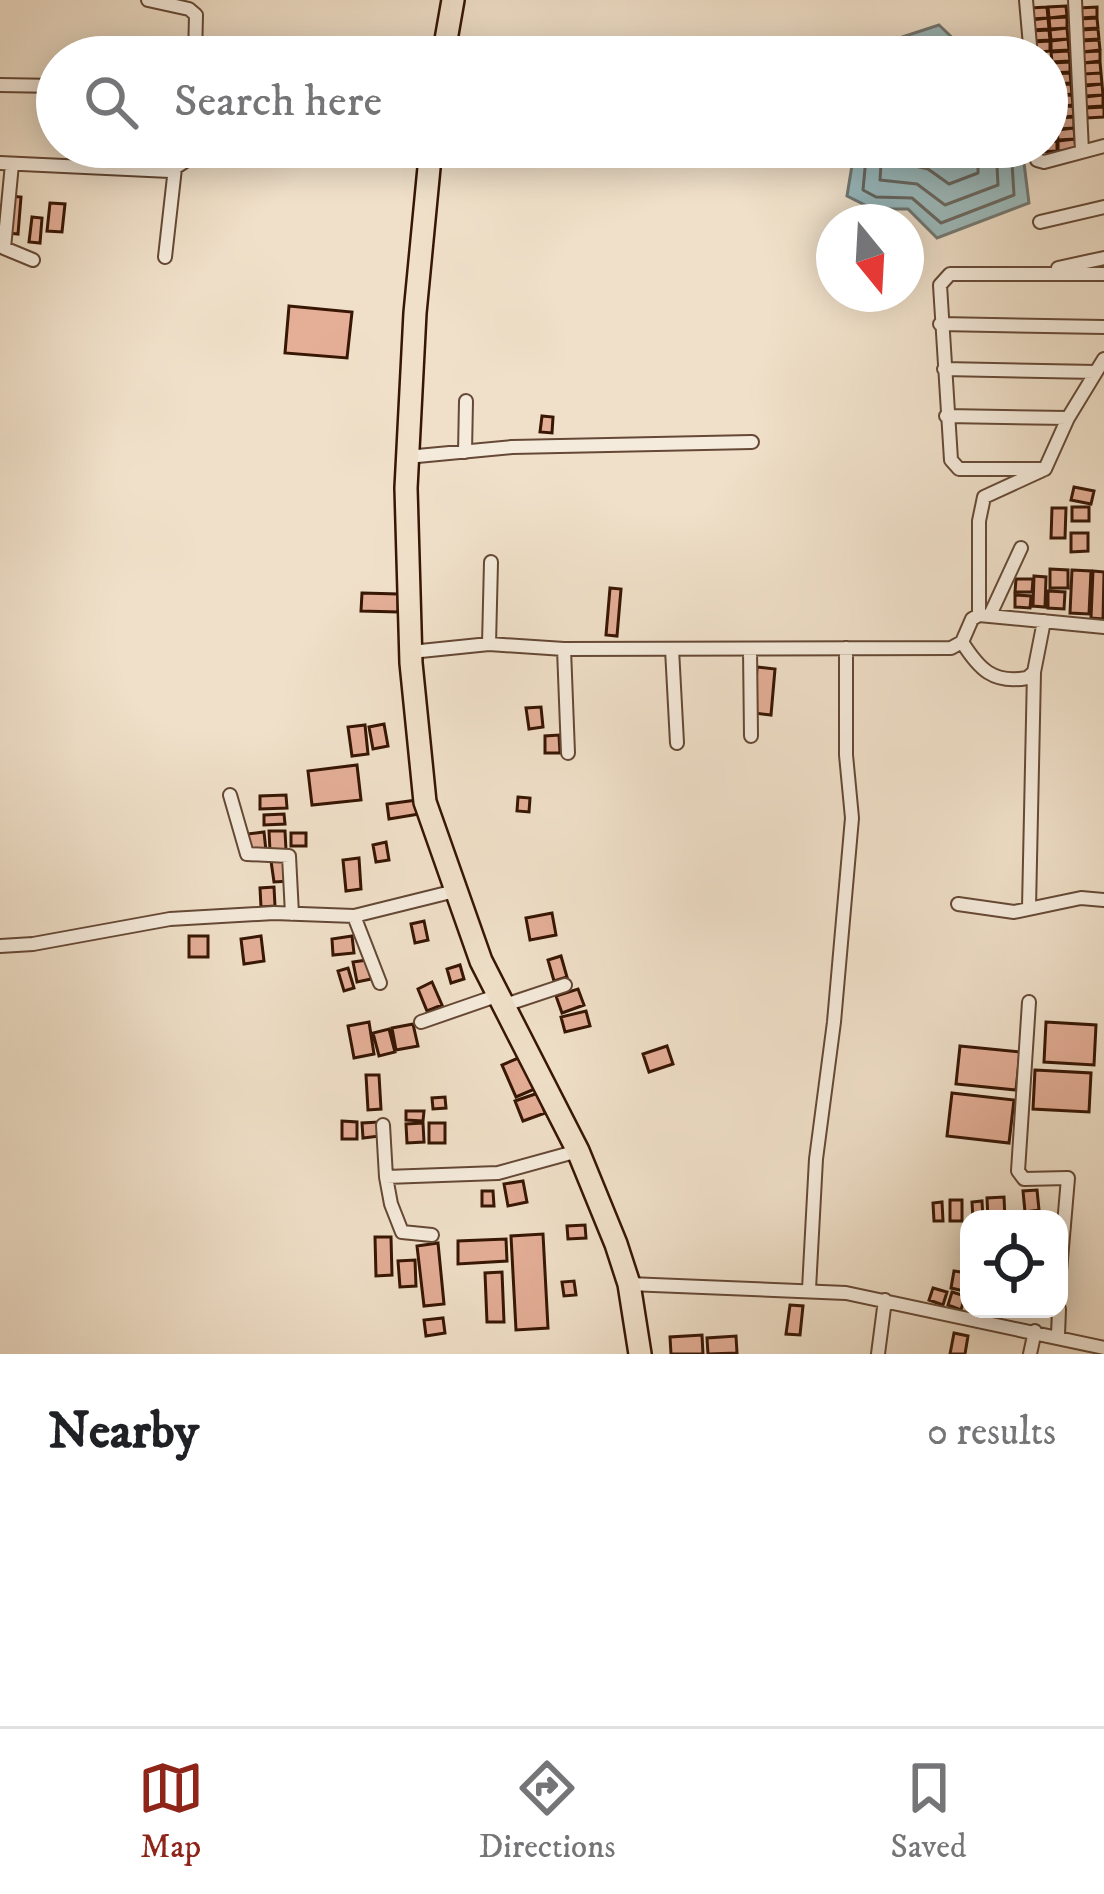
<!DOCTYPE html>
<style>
:root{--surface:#fff;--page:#f6f6f6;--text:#202124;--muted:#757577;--line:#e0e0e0;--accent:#8f2418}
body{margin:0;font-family:"IM FELL DW Pica",serif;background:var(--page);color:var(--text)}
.controls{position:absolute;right:36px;bottom:36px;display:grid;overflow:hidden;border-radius:24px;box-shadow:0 6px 30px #0003}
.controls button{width:108px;height:108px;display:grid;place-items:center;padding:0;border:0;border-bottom:3px solid var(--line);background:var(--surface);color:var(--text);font:60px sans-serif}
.compass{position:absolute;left:816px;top:204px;width:108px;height:108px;border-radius:50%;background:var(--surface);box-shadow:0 6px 30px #0003;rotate:162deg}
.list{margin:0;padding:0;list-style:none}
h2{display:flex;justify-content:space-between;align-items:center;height:156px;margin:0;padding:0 48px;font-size:51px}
h2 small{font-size:39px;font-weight:400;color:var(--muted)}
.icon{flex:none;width:66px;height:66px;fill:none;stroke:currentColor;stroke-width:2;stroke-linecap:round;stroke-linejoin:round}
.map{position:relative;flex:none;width:1104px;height:1354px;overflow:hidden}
.search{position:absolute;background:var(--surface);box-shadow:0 6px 30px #0003;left:36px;right:36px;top:36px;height:132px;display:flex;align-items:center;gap:30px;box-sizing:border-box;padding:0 42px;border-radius:66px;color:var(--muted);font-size:45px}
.sheet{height:372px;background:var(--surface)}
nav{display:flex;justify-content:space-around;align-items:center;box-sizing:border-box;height:168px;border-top:3px solid var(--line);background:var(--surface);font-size:33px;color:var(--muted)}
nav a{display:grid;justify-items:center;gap:6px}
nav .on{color:var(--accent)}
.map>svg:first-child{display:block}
.water{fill:#9cbbbd;stroke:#747973;stroke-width:3}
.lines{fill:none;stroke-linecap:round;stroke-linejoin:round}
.shore{stroke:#6a6860;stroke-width:3}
.building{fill:#e4ae97;stroke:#371604;stroke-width:3}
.minor-casing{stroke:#654835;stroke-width:16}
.primary-casing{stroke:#371604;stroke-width:26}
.minor{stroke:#f5ebdc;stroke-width:12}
.primary{stroke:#f0e0c9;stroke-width:21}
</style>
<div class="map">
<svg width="1104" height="1354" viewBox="0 0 1104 1354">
<rect width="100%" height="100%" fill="#f0e0c9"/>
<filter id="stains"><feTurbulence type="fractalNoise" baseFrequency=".00167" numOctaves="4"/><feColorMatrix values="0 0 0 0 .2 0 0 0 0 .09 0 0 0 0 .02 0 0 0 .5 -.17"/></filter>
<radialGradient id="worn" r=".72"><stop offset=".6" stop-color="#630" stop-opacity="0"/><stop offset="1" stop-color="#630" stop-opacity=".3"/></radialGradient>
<path class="water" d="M939,25L963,48L962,57H887L896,39Z
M855,147H1022L1029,203L937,238L908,209H873L847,196Z"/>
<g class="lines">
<path class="shore" d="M867,147L863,190L876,197L912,198L941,223L1014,195L1011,147
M882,147L880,180L917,184L945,205L998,185L996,147
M900,147L902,163L928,169L949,184L978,173V147"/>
</g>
<path class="building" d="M1066,6L1067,16L1049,18L1048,7Z
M1047,7L1048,18L1031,19L1030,8Z
M1097,7V17L1080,18L1079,8Z
M1067,17V28L1050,29L1049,18Z
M1048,18L1049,29L1031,30V20Z
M1097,18L1098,28L1081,29L1080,19Z
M1067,28L1068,39L1051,40L1050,30Z
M1098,29L1099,39L1081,40V30Z
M1049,30L1050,40L1032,41L1031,31Z
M1068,39L1069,50L1051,51V41Z
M1099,40L1100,50L1082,52L1081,41Z
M1050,41V51L1033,53L1032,42Z
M199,43L251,44V57H199Z
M1069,51L1070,61L1052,62L1051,52Z
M1100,51V61L1083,63L1082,52Z
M1070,62V72L1053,73L1052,63Z
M1100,62L1101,73L1084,74L1083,63Z
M1070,73L1071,83L1054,84L1053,74Z
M1101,73L1102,84L1084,85V74Z
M1071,84L1072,94L1054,96V85Z
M1102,84L1103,95L1085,96V86Z
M1072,95L1073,105L1055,107V96Z
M1103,95V106L1086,107L1085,97Z
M1073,106L1074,116L1056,118L1055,107Z
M1104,107V117L1087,118L1086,108Z
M1074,117V128L1057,129L1056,118Z
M1074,128L1075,139L1058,140L1057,130Z
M1075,139L1076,150L1058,151V141Z
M1057,141V151L1040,152L1039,147H1047V142Z
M10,196L21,197L18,234L7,233Z
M50,203L65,204L62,232L47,231Z
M32,217L42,218L40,243L29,242Z
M289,306L352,312L347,358L285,353Z
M542,416L553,417L552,433L540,432Z
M1074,487L1094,491L1091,504L1071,500Z
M1072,507H1089V521H1072Z
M1052,508H1066L1065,538H1051Z
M1071,533H1088V551L1071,552Z
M1050,569L1068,570V588H1050Z
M1072,570L1091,571L1089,614L1070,613Z
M1093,571L1104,572L1103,619L1091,618Z
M1034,576L1046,577L1045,607L1033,606Z
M1016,579H1033L1032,592H1015Z
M610,588L621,589L617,636L606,635Z
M1048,591L1065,592L1064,609L1048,608Z
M362,593L398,594V612L361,611Z
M1015,595L1031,596L1030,608L1015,607Z
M757,667L775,669L771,715L754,713Z
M541,707L543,727L529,729L526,708Z
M384,724L388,746L373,749L369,727Z
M365,725L368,754L352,756L348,727Z
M559,735L560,753H545V736Z
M357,765L361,800L312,805L308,771Z
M286,795L287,808L260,809V796Z
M518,797L530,798L529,812L517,811Z
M417,800L419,814L389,819L387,804Z
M284,814L285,824L264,825V815Z
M269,831H285L286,850L270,851Z
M264,832L266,851L249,853L247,834Z
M291,833H306V846H291Z
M386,842L389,860L376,862L373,845Z
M359,858L361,889L346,891L343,860Z
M288,859L290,881L274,882L271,861Z
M274,887L275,906L261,907L260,888Z
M552,913L556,935L530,940L526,918Z
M424,921L428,940L415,943L411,924Z
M189,936H208V957H189Z
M261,936L264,961L244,964L241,939Z
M352,936L354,953L333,955L332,939Z
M561,956L567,977L554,981L548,960Z
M367,960L371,979L357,982L353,962Z
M460,965L464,979L451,983L447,969Z
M348,968L354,988L344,991L338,971Z
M432,982L442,1005L427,1011L418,989Z
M578,989L584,1005L562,1013L556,996Z
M586,1011L590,1026L565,1032L561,1017Z
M369,1022L374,1054L354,1058L348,1026Z
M1046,1022L1096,1025L1094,1065L1044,1062Z
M413,1024L418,1046L396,1050L392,1028Z
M389,1029L395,1052L379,1056L373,1033Z
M667,1046L673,1064L649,1072L643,1054Z
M960,1046L1020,1052L1016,1090L956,1084Z
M523,1056L537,1088L516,1097L502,1065Z
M1035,1070L1091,1073L1089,1112L1033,1109Z
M366,1075H379L381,1109L368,1110Z
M538,1093L545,1113L523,1121L515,1101Z
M952,1093L1014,1100L1009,1143L947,1136Z
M445,1097L446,1108L433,1109L432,1098Z
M406,1111H424L423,1121L406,1120Z
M342,1121L357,1122V1139H342Z
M379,1122L380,1136L363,1138L362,1123Z
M423,1123L424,1142L407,1143L406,1124Z
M429,1123H445V1143H429Z
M523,1181L527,1202L508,1206L504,1184Z
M1037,1190L1039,1210L1025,1212L1023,1191Z
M482,1191H493L494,1206H482Z
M1004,1197L1005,1219H988L987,1198Z
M950,1200H962V1221H950Z
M982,1201L983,1219H973L972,1202Z
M942,1202L943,1221H934L933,1203Z
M585,1225L586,1238L568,1239L567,1226Z
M543,1234L548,1328L516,1330L511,1236Z
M375,1237H391L392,1275L376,1276Z
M506,1239L507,1261L458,1264V1241Z
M438,1243L444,1304L424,1306L417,1246Z
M415,1260L416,1286L400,1287L398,1261Z
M954,1271L968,1273L964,1291L951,1288Z
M502,1272L504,1322H487L485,1273Z
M574,1281L576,1295L564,1296L562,1282Z
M933,1288L947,1292L943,1305L929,1300Z
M952,1292L965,1296L961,1310L948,1305Z
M790,1305L803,1306L800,1335L786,1334Z
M443,1318L445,1333L426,1336L424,1320Z
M954,1333L968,1336L965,1354H950Z
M702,1335L703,1354H671L670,1337Z
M736,1336L737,1353L708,1354L707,1338Z"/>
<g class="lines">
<g class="minor-casing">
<path id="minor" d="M148,0L189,9L196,15L195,57
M1026,0L1031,57
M1075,0L1082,151
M0,85L57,86
M399,147L431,150
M1034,147L1037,160L1044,162L1104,146
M0,163L170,171L198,153L242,147
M12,164L4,248L33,260
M1040,222L1104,207
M165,257L175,168
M1058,268L1104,258
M940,324L1104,327
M944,369L1096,372
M946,416L1068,418
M465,452L466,401
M407,457L512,447L752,442
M1045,469H959L951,460L940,285L950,274H1104
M979,615V521L984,497L1045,469L1068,418L1104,359
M990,615L1021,548
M962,642C979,669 993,684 1027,678L1034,672L1044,621
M489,644L491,562
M564,649L568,753
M672,649L677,743
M750,650L751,736
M411,652L489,644L564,649L951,648L962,642L972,619L979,615L1104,627
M230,795L247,854L289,856L292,914
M958,904L1014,912L1081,898L1104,900
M1029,908L1034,672
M354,916L380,983
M0,946L33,944L170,919L274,913L354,916L455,891
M1029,1002L1018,1171L1024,1179L1068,1178L1059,1283
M505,1005L565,985
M421,1022L499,995
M383,1125L386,1177L498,1173L578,1151
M386,1177L391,1204L402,1232L432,1235
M629,1284L846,1293L1104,1348
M809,1289L816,1159L834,1022L852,818L846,755V648
M1058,1335L1059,1309
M878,1354L885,1300
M1030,1354L1035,1331"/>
</g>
<g class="primary-casing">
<path id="primary" d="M443,57L453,0
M431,147L415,313L406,488L411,663L425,802L481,961L578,1151L616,1244L629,1284L640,1354"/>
</g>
<use href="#minor" class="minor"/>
<use href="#primary" class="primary"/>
</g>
<rect width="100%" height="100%" filter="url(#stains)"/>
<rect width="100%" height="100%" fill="url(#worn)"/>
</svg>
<div class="controls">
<button><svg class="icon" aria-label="locate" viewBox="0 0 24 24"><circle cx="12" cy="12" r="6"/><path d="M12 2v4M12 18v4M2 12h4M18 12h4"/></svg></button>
</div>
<svg class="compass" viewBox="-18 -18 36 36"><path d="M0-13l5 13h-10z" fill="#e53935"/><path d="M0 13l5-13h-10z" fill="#757577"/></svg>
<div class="search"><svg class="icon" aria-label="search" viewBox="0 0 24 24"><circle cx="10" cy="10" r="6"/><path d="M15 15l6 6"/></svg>Search here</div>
</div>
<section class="sheet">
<h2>Nearby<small>0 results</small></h2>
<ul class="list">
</ul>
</section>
<nav>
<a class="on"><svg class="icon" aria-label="map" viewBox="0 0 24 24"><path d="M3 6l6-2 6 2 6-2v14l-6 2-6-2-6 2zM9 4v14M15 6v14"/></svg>Map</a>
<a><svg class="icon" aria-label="directions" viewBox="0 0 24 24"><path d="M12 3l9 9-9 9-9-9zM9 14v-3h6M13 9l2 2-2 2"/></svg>Directions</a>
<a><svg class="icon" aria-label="saved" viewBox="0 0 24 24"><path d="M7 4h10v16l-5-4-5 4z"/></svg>Saved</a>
</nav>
